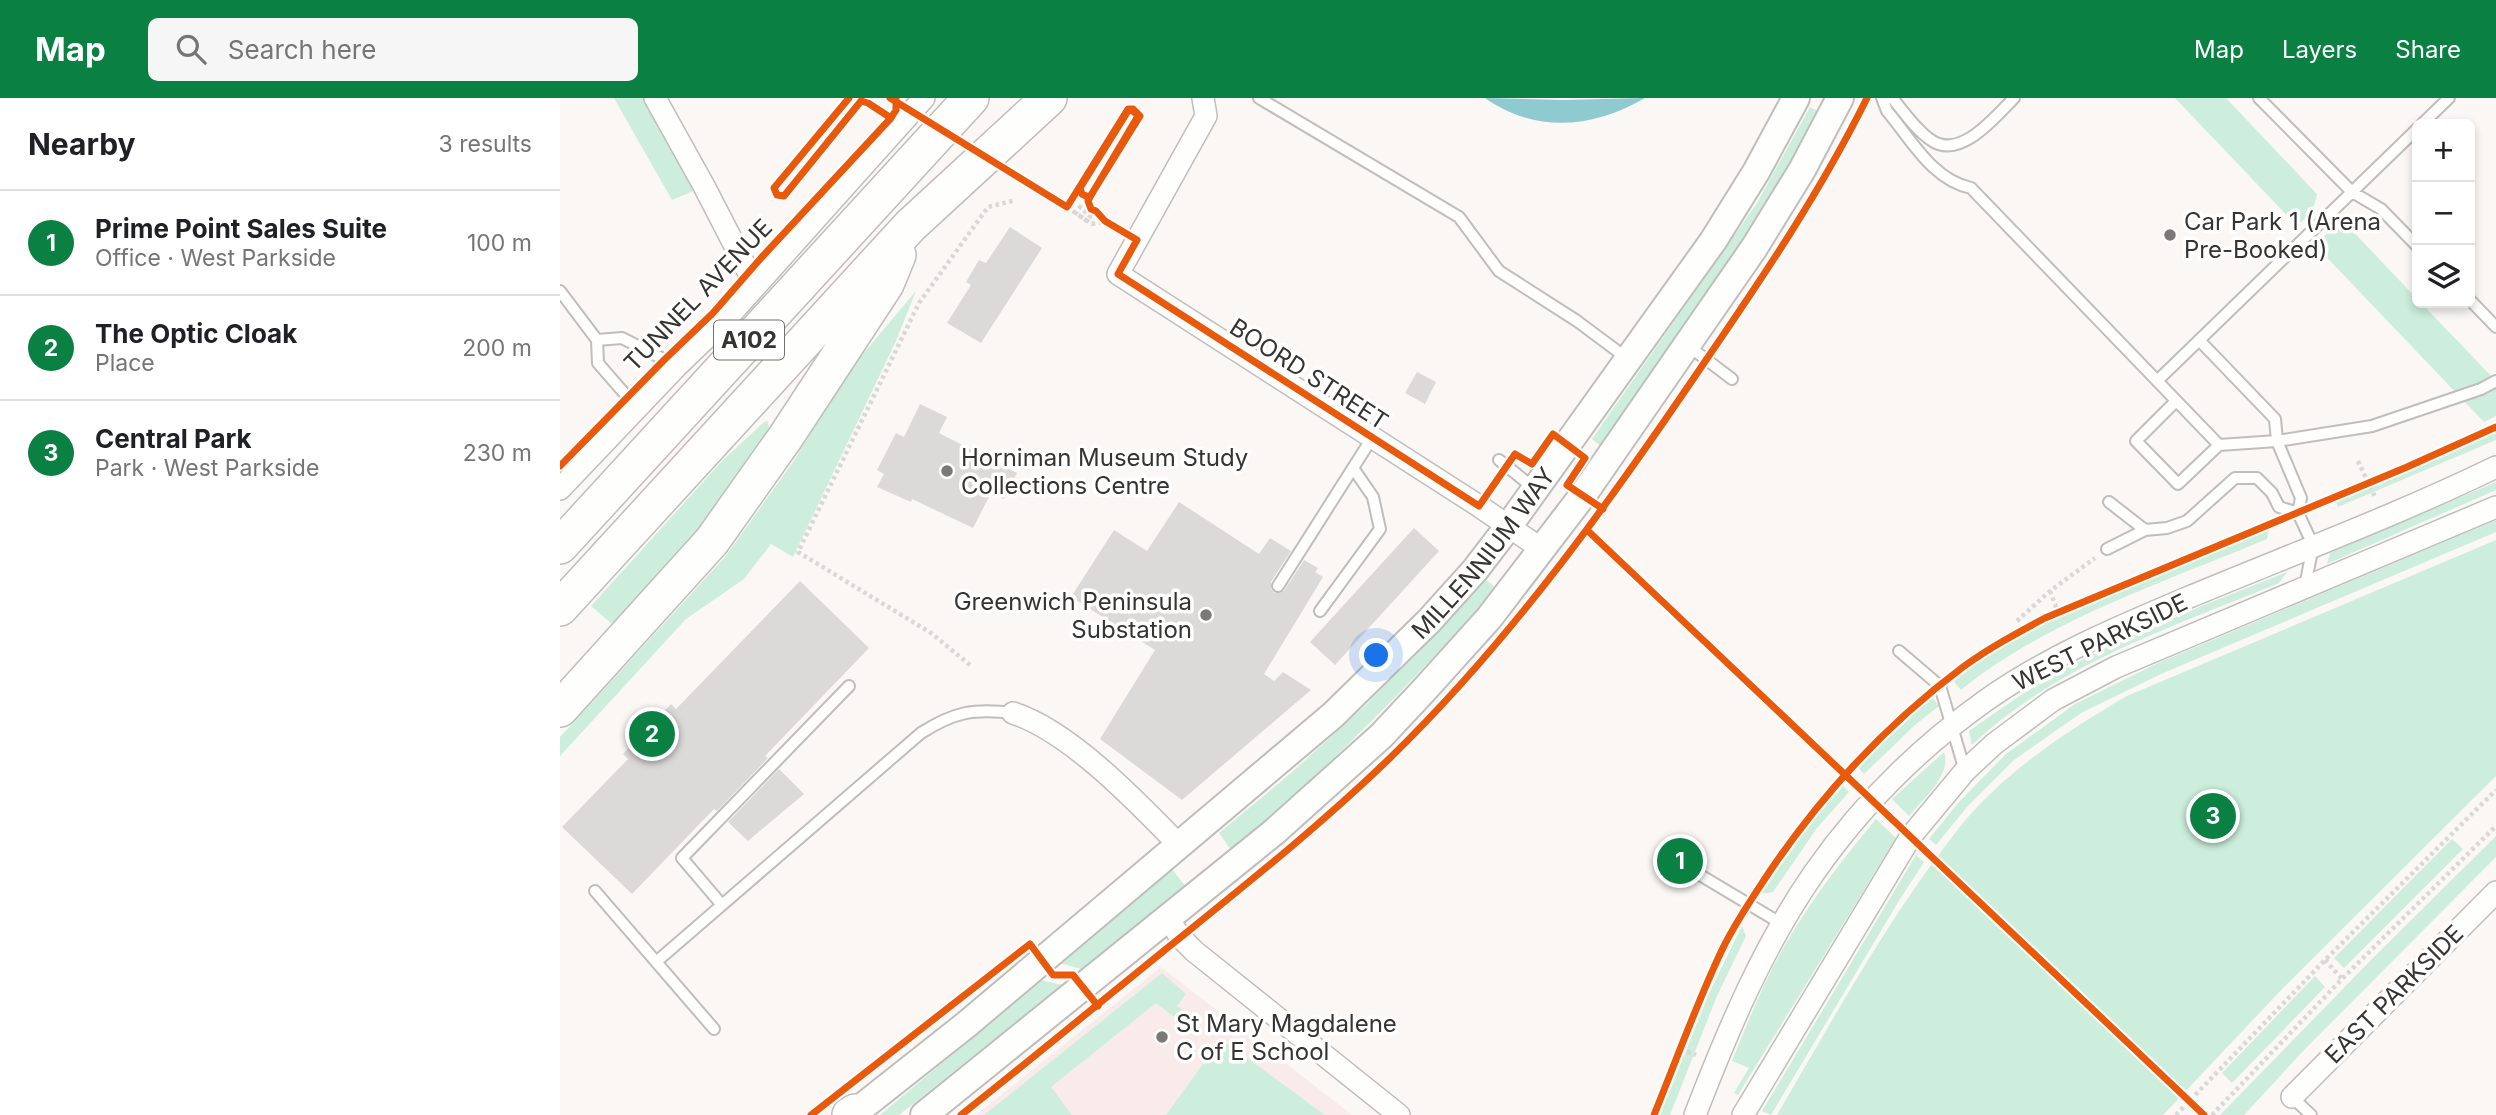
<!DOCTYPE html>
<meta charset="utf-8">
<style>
:root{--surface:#fff;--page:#f6f6f6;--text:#202124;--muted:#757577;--line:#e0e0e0;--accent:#0b8043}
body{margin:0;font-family:Inter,sans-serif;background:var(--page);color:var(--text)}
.controls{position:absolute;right:21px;top:21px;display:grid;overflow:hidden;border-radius:10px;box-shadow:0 4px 10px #0003}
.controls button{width:63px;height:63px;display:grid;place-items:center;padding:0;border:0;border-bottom:2px solid var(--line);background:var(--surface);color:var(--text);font:35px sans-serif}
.you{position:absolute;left:817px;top:558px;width:24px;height:24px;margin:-18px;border:5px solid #fff;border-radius:50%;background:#1a73e8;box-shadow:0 0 0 10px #1a73e833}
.badge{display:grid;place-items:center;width:46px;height:46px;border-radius:50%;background:var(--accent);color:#fff;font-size:23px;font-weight:700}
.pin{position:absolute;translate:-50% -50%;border:4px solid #fff;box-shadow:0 2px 7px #0006}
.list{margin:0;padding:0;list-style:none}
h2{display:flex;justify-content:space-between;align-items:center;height:91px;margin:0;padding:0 28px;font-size:30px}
h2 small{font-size:23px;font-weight:400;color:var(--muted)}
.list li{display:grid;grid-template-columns:46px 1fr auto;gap:21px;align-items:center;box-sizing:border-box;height:105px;padding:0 28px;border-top:2px solid var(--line)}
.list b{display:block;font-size:26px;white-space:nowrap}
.list p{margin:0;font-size:23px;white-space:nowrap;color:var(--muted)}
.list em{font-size:23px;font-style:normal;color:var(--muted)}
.icon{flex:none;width:38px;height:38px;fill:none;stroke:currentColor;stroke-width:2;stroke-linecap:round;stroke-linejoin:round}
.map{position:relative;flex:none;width:1936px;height:1017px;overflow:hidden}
header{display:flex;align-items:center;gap:42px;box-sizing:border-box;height:98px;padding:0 35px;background:var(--accent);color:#fff}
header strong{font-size:33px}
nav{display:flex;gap:38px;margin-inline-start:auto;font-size:24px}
.search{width:490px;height:63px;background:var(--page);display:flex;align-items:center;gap:18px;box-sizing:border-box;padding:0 24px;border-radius:10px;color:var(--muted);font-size:26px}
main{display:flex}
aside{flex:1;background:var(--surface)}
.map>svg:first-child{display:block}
.education{fill:#f9ebea}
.green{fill:#cdeedc}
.water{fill:#8fcad1}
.building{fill:#dcdad8}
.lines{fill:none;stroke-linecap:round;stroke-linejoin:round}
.service-casing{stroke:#c0bebc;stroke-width:14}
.minor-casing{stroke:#c0bebc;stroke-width:24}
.tertiary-casing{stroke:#c0bebc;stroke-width:30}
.trunk-casing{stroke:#c0bebc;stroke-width:38}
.path{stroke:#d8d8d6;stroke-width:4.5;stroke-dasharray:3.5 3.5;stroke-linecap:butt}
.service{stroke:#fefefd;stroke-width:10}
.minor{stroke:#fefefd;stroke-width:21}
.tertiary{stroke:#fefefd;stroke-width:26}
.trunk{stroke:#fefefd;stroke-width:35}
.cycleway-casing{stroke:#fff;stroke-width:11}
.cycleway{stroke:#e8590c;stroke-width:7}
.poi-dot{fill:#7b7876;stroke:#fff;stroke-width:2.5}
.labels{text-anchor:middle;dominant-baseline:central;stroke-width:7;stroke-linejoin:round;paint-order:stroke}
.shield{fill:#fff;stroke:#727170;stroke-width:2}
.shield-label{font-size:23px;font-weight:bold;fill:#363432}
.poi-label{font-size:24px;fill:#363432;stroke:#fff;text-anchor:start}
.street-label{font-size:24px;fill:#363432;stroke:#fff}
</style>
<header>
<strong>Map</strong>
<div class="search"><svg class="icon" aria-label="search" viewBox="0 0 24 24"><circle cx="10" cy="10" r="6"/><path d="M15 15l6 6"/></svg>Search here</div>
<nav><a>Map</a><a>Layers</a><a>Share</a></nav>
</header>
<main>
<aside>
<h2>Nearby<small>3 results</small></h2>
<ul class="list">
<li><span class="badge">1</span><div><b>Prime Point Sales Suite</b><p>Office · West Parkside</p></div><em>100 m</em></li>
<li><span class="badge">2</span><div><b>The Optic Cloak</b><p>Place</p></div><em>200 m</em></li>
<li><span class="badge">3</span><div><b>Central Park</b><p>Park · West Parkside</p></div><em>230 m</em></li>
</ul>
</aside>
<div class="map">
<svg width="1936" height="1017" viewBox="0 0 1936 1017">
<rect width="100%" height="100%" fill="#faf7f4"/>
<path class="education" d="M601,869L782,1009L792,1017H416Z"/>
<path class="green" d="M54,0H84L136,92L112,102Z
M1615,0H1666L1757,96C1755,110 1748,119 1737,128Z
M1250,9L1260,14L1207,109L1042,349L1032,341L1197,105Z
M1787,127L1857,201V205H1861L1936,283V318L1924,324L1754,146L1769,134Z
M356,193L336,243L233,459L211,446L184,481L126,521L0,658V639L165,459L233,364L292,269Z
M208,323L209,331L172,389L126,448L52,526L31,508L163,362L204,324Z
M1936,333V342L1778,409L1775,402L1825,383Z
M1936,384V392L1767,466L1770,455Z
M1936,422V434L1601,576L1521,615L1454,662L1407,709L1376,747L1369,741L1398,705L1446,656L1515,606L1596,566Z
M1710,428L1707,441C1607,483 1485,523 1401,592L1392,581C1486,511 1602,472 1710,428Z
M1936,442V678L1724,889L1603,1017H1217C1266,933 1314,846 1371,767C1388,745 1404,721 1425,701C1467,659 1516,628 1567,598Z
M1727,474L1719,485C1613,529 1497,566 1412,647L1409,633C1443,609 1477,585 1514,566C1582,530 1655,503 1727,474Z
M925,481L936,490C851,586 769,670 671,752L659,735L730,676L807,606Z
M1372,599L1379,608L1355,627L1304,676L1297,668L1348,618Z
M1384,654C1392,677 1363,701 1349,718L1332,701Z
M1283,688L1289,694L1257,730L1213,794L1200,796L1252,724Z
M1316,721L1336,740L1178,997L1174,995L1189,970L1172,963C1188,924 1203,885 1224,849C1250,803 1283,761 1316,721Z
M1936,738V759L1745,951L1684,1017H1660L1812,861Z
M1892,741L1903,751L1784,870L1774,860Z
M1356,757L1364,764L1340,801L1211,1017L1202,1013Z
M612,771L626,789L521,871L499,865Z
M1182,828L1186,838L1157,898L1110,1017H1100L1150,893Z
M602,875L626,896L617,908L635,922L629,930L596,905L491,989L512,1017H424Z
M1755,878L1765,889L1672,985L1662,975Z
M481,882L502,887L339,1017H320Z
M661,941L765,1017H606Z"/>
<path class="water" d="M925,0L1003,2L1085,0C1034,30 976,36 925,0Z"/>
<path class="building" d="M450,129L482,150L421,245L387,225L411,187L406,184L419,162L426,165Z
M857,274L876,284L865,306L845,295Z
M360,306L387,319L379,335L457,375L444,401L431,395L413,430L352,401L351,404L317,389L324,376L317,372L336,335L344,339Z
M619,404L699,456L710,440L731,453L711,484V491L714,495L724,493L744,462L758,470L755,474L763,479L704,576L714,583L723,574L751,592L622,702L540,641L595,552L511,499L554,432L587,453Z
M854,430L879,453L775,567L750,544Z
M240,483L309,550L205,658L208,660L157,713L154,711L72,796L2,729L68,661L63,656L111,606L116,611Z
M219,671L244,696L188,743L168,724Z"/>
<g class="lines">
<g class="service-casing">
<path id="service" d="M699,0L899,119L939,173L1017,223L1068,261
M1322,0L1327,13C1351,41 1372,82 1411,90L1659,347
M1329,0L1333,1C1344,14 1356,32 1371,42C1400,63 1436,18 1454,0
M1699,0L1792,94L1821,111L1857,148
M1862,26L1889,0
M0,193L37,242L38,265L77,310
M1910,202L1936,229
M37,242L62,240L117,268
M1639,242L1715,321L1717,343L1741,400L1738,415L1753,447L1745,489
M1127,247L1172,281
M1597,283L1857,31
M1616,303L1576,343L1618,386L1659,347L1717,343L1812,328L1921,291L1936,283
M939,362L975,391
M1549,404L1585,432L1607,430L1627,423L1675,380H1697L1712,395L1719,409L1738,415
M1547,451L1585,432
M718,488L812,340
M760,513L820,431L813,399L793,370
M1339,553L1380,588L1405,673
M1135,774L1222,826
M35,793L154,931
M162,807L122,760L289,588
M96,864L361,635C394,614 414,610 453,615
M1732,999L1751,1017"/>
</g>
<g class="minor-casing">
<path id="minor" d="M95,0L144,88L195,187
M643,0L646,18L558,176L919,408L983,452
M0,391L117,268L167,220L364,0
M453,615C511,634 577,704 620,748
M608,820L620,839L634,853L839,1017
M1732,999L1936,794
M1135,1017C1168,932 1202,850 1254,775C1300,709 1359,650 1425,603C1487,559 1558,529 1627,500C1730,457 1835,418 1936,369
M1183,1017L1351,738L1405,673L1434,646L1493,602L1556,569L1936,409"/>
</g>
<g class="tertiary-casing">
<g id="tertiary">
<path id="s1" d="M292,1017L407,926L773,617L869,523L915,472L948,429L1153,143L1196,74L1236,0"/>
<path d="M364,1017L714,734L821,638L865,591L929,520L1023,397L1194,150L1242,72L1280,0"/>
</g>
</g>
<g class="trunk-casing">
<path id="trunk" d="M0,448L411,0
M0,510L350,128L489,0
M0,611L152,443L225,340L326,186L338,157
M290,1017L295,1014"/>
</g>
<path class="path" d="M307,0L308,5
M530,99L528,103L531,111L558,131
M507,109L527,123L530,118L520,109L516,115L517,116L532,126L545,123
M1798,363L1815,399
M1490,493L1498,514
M1457,523L1490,493L1535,460
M410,567L371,535L238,454L359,205L428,109L456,102
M1765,862L1782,881
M1121,951L1136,957
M1616,1017L1765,862L1936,692
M1652,1017L1782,881L1936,728"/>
<use href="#service" class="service"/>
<use href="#minor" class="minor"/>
<use href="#tertiary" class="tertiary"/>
<use href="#trunk" class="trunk"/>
<g class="cycleway-casing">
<path id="cycleway" d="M289,0L214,90L217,97L224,98L301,3L308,5L331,20
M330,0L507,109L568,11H573L580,18L531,97L528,99L522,96L520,90L568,13L572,12L578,18L530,99L528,103L531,111L536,113L545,123L577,142L558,176L919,408L955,356L972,366L993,336L1025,360L1007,387L1043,411
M0,368L104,262L153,215L201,160L331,20L336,12V0
M1027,432L1644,1017
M251,1017L470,846L493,877H513L538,908
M401,1017C473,960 544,901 616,843C689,784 763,725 831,659C952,541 1050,404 1144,265C1203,179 1261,93 1307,0
M1094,1017C1116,963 1136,907 1161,854C1174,826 1193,799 1210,773C1263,695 1328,625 1403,569C1429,550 1457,535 1485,520L1847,369L1936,329"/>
</g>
<use href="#cycleway" class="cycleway"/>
</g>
<g class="poi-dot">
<circle cx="1610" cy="137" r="7"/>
<circle cx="387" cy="373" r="7"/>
<circle cx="646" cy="517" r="7"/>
<circle cx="602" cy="939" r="7"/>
</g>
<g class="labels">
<rect class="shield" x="154" y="222.5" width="70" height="39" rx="5"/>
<g class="shield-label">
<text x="189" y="242">A102</text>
</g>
<g class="poi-label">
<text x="1624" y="123">Car Park 1 (Arena<tspan x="1624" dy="28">Pre-Booked)</tspan></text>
<text x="401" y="359">Horniman Museum Study<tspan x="401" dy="28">Collections Centre</tspan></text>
<text x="632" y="503" text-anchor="end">Greenwich Peninsula<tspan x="632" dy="28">Substation</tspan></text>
<text x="616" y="925">St Mary Magdalene<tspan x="616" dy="28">C of E School</tspan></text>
</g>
<g class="street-label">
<text transform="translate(138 197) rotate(-46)">TUNNEL AVENUE</text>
<text transform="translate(749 276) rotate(33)">BOORD STREET</text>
<text stroke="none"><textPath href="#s1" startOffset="847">MILLENNIUM WAY</textPath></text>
<text transform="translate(1540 544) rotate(-26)">WEST PARKSIDE</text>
<text transform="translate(1834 896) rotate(-45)">EAST PARKSIDE</text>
</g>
</g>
</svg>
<div class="controls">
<button>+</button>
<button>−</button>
<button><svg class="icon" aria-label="layers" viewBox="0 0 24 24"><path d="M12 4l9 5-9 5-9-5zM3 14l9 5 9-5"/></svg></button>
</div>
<div class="you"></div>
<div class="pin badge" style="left:1120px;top:763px">1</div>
<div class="pin badge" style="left:92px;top:636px">2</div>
<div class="pin badge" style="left:1653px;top:718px">3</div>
</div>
</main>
